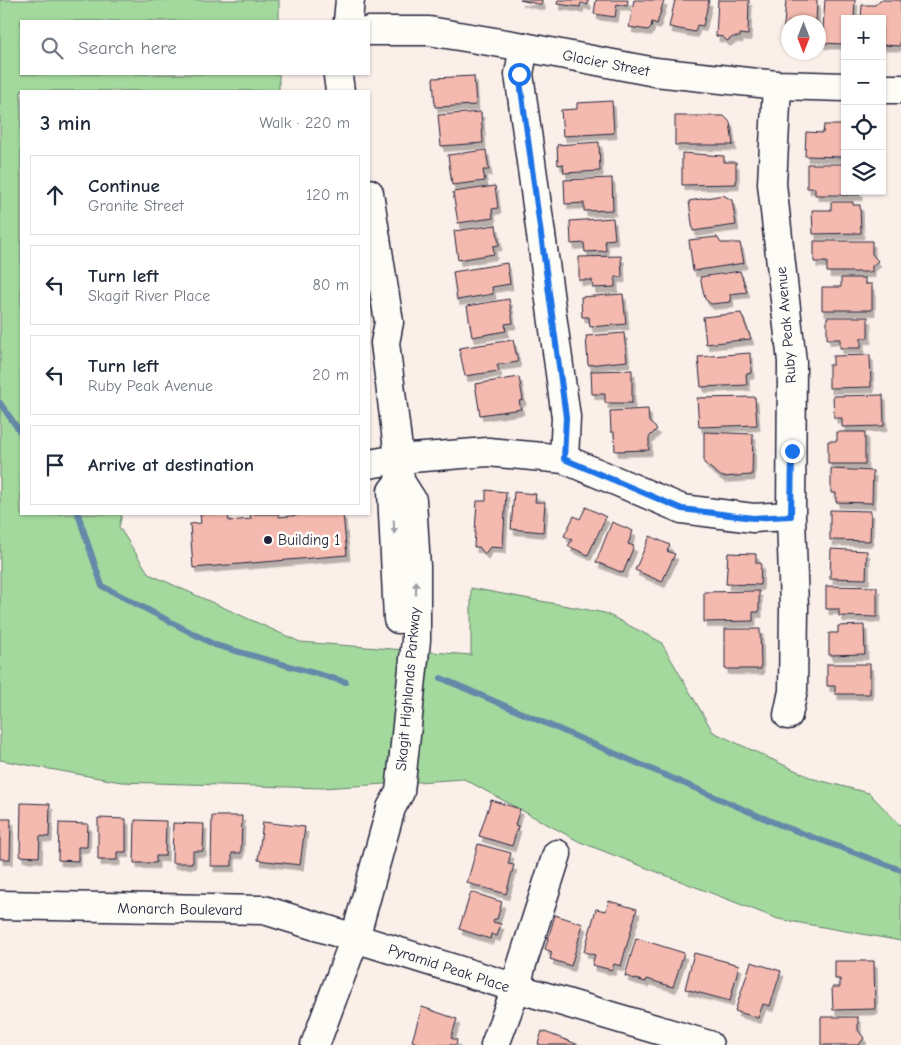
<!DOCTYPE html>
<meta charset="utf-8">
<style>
:root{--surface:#fff;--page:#f6f6f7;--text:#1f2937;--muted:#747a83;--line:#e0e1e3}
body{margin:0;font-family:"Comic Neue",sans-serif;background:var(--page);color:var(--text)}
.controls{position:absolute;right:15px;top:15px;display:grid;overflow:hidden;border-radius:0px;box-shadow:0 1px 4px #0004}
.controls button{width:45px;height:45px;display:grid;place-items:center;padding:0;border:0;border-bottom:1px solid var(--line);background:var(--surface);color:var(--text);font:25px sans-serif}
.compass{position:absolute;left:781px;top:15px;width:45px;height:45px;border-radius:50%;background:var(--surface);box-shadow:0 1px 4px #0004;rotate:180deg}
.stop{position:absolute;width:15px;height:15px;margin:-11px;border:4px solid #1a73e8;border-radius:50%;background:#fff}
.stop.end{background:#1a73e8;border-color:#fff;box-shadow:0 1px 5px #0008}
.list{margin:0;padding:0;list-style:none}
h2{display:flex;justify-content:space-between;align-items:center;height:65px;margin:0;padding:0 20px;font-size:21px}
h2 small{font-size:16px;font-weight:400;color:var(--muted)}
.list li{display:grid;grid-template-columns:32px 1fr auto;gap:15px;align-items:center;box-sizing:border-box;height:80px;margin:0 10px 10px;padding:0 10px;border:1px solid var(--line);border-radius:0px}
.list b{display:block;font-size:19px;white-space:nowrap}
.list p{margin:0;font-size:16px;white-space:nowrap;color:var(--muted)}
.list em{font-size:16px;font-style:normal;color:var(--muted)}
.icon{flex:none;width:28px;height:28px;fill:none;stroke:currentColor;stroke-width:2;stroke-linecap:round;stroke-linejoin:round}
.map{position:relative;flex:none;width:901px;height:1045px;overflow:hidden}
.search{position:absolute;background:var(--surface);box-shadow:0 1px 4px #0004;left:20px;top:20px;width:350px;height:55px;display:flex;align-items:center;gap:12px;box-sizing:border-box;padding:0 18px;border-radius:0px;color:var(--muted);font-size:19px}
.panel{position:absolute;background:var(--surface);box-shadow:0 1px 4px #0004;left:20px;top:90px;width:350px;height:425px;border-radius:0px}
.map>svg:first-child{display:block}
.green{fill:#a3d99d;stroke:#627e6c}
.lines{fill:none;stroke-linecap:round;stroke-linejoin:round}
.stream{stroke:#6689aa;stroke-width:6}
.building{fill:#f5baaf;stroke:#22223b;filter:url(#shadow)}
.minor-casing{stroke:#22223b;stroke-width:31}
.minor{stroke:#fdfcf7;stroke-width:28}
.oneway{fill:#9a9aa2}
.route{stroke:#1a73e8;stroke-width:6}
.poi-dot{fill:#22223b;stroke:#fdfcf7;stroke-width:2}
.labels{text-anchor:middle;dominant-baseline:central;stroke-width:5;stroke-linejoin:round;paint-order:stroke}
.street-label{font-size:15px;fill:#22223b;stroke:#fdfcf7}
.poi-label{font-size:15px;fill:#22223b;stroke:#fdfcf7;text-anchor:start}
</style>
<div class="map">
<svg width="901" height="1045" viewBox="0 0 901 1045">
<defs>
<filter id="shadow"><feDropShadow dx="3" dy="5.5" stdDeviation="0" flood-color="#0004"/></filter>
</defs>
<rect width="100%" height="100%" fill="#fbefe9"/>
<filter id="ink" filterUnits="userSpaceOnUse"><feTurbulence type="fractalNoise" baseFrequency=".02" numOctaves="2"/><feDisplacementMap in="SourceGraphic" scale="10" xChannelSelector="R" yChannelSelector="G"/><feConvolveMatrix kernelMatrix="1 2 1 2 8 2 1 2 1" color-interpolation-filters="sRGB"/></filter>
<g filter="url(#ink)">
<path class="green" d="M0,0H279V21H21V74H279V91H21V514H122L119,527L149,574L300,642L471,655V588L605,613L661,642L713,732L814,779L869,793L901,826V941L778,919L580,842L464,779L322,788L121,782L0,760Z"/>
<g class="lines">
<path class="stream" d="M0,403L21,433
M78,514L102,586L215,645L346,682
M441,678L780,825L901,870"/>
</g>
<path class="building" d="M520,0H542V5Z
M558,0H588V5L581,3L580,7L557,4Z
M596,0H628L627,6L617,4L615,17L594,14Z
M634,0H664L657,24L652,22L651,27L648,30L629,27Z
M675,0H709L703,26L697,25L695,32L669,27Z
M718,0H749L748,35L740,34V37H733L727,41L723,37L716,36Z
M786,0H817L816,22H788V39L783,38Z
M825,0H855L854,19H845L843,44L822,43Z
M880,0H900L901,1L900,46L882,45V19H861L862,5H875Z
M474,76L476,105L435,107L433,78Z
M612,101L614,133L563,136L561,110L577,109V103Z
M481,112L483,143L441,146L438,115Z
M675,116H724L730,122L733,145H675Z
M824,125H845V157L805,156L806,132L823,133Z
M599,142L600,171L564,173L563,164L558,165L557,145Z
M486,150L489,170H483L485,181L452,185L448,155Z
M682,153L724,156V162H736V184L682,185Z
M807,164H845V191H860V195H815V188H807Z
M612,178L613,210L584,211V203L565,204L564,180Z
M495,186L498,208L492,209L493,218L458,223L453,192Z
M723,195L732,200L736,225L693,231L689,201Z
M831,202H853V205H860L861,233L813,234L812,210H831Z
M613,218L615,239L605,240L606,251L585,252L584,243L571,244L570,221Z
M496,225L499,245L493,246L494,254L458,260L454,231Z
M717,237L721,243H740L744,263L693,271L689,240Z
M814,241H872V254L878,261L872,266V272H827V262H814Z
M621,256L622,277H615V287L593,288L592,280H579V257Z
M507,263L510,284L492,287L493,294L457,300L453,272Z
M740,271L747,292L730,294L731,302L711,304L705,299L700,277Z
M841,278H865V284H872V310H822V287H841Z
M623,294L626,324L590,327L589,317H582L581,297Z
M509,299L513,323L505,324L506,331L472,337L467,306Z
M741,313L751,339L706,344L703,317Z
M827,317H868V338H861V348H840V339H827Z
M624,333L627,361L588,365L586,336Z
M513,340L518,362L497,365L499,371L465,376L459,348Z
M750,353L751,373L746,374L747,385L701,387L698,357Z
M870,355L871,387L829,388V365H833V356Z
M632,370V403H605V394H592L591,371Z
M519,377L523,400L519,401L521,409L480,415L475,384Z
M883,395L884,426L842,427V418H834L833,396Z
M755,397L757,425L699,427L697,398Z
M648,409L649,422L657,429L649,437V450L615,451L614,432H611L610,411Z
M704,432L753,434L752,475L722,477L704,463Z
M837,432H865V464H828V441H837Z
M831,469L873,471L872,503L836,502V493H831Z
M486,490L506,492L503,548L490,547L485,554L479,547H474L477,501H486Z
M514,492L536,494L535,502H545L543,532L511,529Z
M586,507L606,517L588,555L568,546L572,540L564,536L574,516L580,519Z
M830,510L871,511L870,541L830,540Z
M200,514H228L229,521L251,519L250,514H279V517L299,515V514H343L347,555L193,568L190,524L201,523Z
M612,522L633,531L628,544L634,546L623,573L596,562Z
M650,536L670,545L667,551L675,554L662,582L635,570Z
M831,549L867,551L866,579L830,578Z
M728,553L756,554V563H761L760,585L726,584Z
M826,586L877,587V617L839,616V609H826Z
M759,591V612H753V621L704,622V592Z
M864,625L865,654L829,655V633H838V626Z
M725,629H760L761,669H725Z
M827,664H870V694H835V686H827Z
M491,800L520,809L515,825L518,826L512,846L479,836Z
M21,803L50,804L49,837L40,836L39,857L20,856Z
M212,816H242L241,853H232V866H211Z
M98,818L126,819V852H117V860H98Z
M0,819H11L10,859H0Z
M135,820L166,821L165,856H156V863H134Z
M263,822L305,827L300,865L258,860Z
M59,823L88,824L87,847H78V861L58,860Z
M173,823L204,824L203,851H193V863H172Z
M478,844L511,853L508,864L514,865L506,894L467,883Z
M471,892L502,902L497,919H494L493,922L501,924L497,936L491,934L490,939L459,929Z
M609,901L637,909L621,966L614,964L612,970L592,965L595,955L584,952L596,909L606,911Z
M555,915L583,924L571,966L550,959L552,952L545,949Z
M636,938L684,953L673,987L647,979L646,982L625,976Z
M694,953L739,965L730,1001L685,989Z
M835,961H874L875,1009L833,1010L832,987H840V979H835Z
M751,962L781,971L770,1006L763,1004L758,1018L735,1011Z
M422,1007L457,1019L451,1038L457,1040L456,1045H423L412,1041Z
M821,1017H858V1030L864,1038L859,1045H821Z
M542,1031L579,1045H542L538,1044Z"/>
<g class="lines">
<g class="minor-casing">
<path id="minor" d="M348,21L350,0
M369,31H429L524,47L655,72L777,85L845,87
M524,47L519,74L566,417L564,459
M339,74L338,76L340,91
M777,85L772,184L792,362L791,516L794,608L793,691L788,715
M882,89H901
M369,464L398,459L488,452L564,459L682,509L753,518L791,516
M398,619L392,491L400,481
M0,905L264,910L516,988L709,1045
M315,1045L355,938L391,808L400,792L416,640V567L412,500L400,481L398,449L385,343L389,322L369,193
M495,1045L516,988L521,967L557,854"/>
</g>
<use href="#minor" class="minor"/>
</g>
<defs><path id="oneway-solid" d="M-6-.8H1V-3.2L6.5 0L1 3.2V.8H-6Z" transform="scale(1.25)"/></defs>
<g class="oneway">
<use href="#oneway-solid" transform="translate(394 527) rotate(87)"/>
<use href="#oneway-solid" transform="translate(416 588) rotate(-90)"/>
</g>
</g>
<g class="lines" filter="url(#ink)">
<path class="route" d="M519,74L566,417L564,459L682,509L753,518L791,516L792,451"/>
</g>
<circle class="poi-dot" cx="268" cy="540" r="5"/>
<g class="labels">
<g class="street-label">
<text transform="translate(606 63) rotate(11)">Glacier Street</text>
<text transform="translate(786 325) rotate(-95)">Ruby Peak Avenue</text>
<text transform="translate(408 689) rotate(-85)">Skagit Highlands Parkway</text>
<text transform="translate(180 909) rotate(1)">Monarch Boulevard</text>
<text transform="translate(449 968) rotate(18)">Pyramid Peak Place</text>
</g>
<g class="poi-label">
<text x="278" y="540">Building 1</text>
</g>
</g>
</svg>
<div class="controls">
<button>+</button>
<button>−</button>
<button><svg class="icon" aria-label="locate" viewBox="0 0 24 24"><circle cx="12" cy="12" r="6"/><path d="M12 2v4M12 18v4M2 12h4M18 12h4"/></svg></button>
<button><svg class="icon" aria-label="layers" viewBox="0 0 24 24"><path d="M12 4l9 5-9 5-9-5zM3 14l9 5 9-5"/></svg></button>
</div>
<svg class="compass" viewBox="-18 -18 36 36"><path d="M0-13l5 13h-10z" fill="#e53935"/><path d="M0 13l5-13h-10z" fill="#747a83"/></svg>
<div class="stop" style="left:519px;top:74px"></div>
<div class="stop end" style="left:792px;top:451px"></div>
<div class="search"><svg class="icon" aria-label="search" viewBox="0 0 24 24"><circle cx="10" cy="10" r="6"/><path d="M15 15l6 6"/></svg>Search here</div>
<section class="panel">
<h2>3 min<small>Walk · 220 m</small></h2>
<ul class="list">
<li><svg class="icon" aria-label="ahead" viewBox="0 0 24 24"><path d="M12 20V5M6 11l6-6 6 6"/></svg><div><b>Continue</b><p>Granite Street</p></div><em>120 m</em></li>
<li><svg class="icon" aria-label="left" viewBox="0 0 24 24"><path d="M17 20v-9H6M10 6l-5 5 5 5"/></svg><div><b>Turn left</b><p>Skagit River Place</p></div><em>80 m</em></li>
<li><svg class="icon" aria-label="left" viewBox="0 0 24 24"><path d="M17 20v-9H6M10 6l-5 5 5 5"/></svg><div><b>Turn left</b><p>Ruby Peak Avenue</p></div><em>20 m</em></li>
<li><svg class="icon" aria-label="arrive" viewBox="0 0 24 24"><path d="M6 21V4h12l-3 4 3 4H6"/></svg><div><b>Arrive at destination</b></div></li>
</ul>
</section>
</div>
